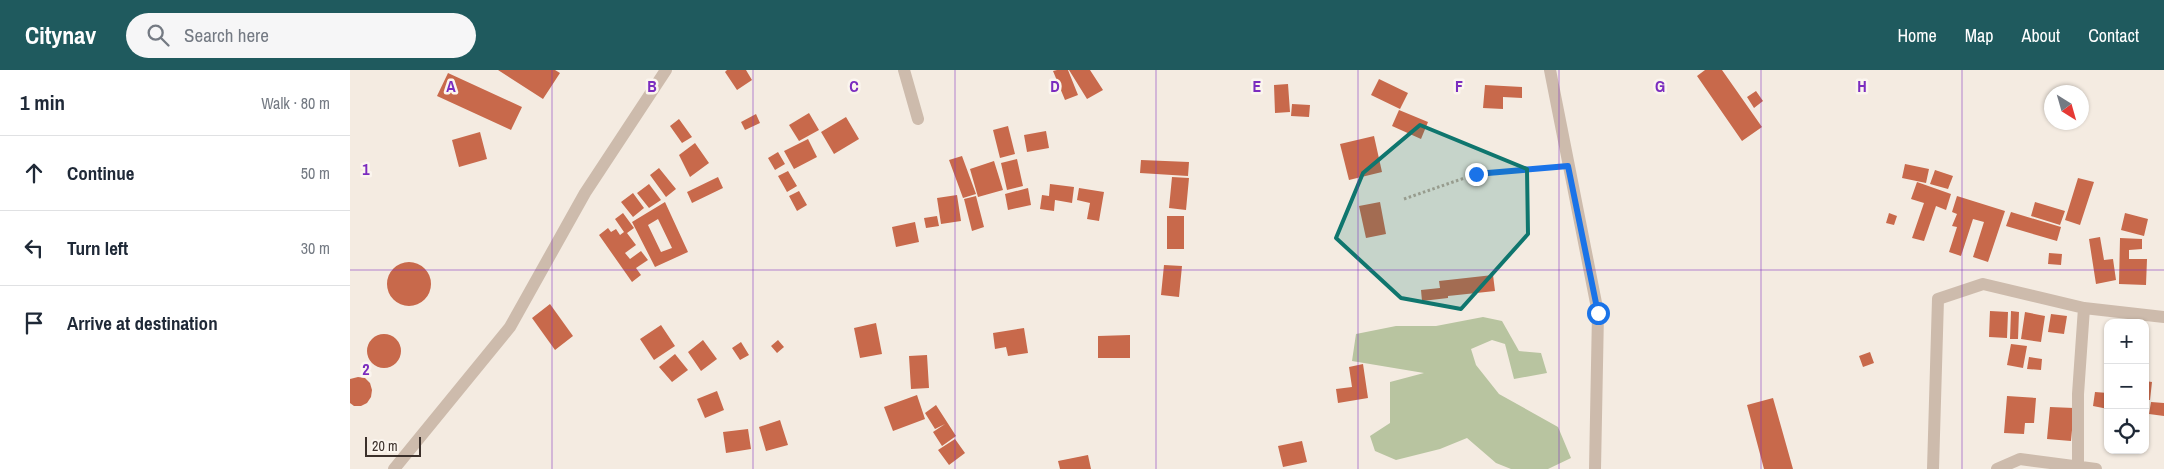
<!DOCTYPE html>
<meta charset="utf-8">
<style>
:root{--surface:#fff;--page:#f6f6f7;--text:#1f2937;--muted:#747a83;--line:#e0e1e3;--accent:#1f5a5e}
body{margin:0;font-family:"Archivo Narrow",sans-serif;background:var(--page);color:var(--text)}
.controls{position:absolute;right:15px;bottom:15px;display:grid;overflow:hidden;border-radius:10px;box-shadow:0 1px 4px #0004}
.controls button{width:45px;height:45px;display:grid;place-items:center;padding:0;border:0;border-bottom:1px solid var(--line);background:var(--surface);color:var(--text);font:25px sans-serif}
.compass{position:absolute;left:1694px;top:15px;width:45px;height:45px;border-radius:50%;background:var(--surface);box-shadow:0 1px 4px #0004;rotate:143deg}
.scale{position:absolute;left:15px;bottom:12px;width:56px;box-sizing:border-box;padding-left:5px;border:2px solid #3b302b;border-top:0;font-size:14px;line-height:18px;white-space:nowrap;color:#3b302b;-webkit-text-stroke:4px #fbf5ee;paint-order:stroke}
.stop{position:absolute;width:15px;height:15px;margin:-11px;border:4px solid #1a73e8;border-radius:50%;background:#fff}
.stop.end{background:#1a73e8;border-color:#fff;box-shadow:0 1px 5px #0008}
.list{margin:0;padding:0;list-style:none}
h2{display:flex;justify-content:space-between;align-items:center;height:65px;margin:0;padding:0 20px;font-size:21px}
h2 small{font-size:16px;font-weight:400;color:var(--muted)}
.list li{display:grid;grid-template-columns:32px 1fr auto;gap:15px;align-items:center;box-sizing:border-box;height:75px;padding:0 20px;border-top:1px solid var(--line)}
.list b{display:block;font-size:19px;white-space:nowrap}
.list em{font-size:16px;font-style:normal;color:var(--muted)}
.icon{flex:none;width:28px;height:28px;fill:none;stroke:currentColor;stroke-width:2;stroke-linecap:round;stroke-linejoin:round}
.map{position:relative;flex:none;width:1814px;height:399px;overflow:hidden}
header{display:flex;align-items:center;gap:30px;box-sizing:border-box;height:70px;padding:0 25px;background:var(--accent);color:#fff}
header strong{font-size:24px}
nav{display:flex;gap:28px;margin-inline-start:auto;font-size:18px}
.search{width:350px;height:45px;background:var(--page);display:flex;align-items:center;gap:12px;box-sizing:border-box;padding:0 18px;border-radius:28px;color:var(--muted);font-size:19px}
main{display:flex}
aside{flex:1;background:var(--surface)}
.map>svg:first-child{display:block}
.green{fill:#b8c4a0}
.building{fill:#c8694b;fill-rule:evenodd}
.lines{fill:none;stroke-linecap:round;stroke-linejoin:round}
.path{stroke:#b9a596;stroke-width:3;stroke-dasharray:2.5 2.5;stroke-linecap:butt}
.minor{stroke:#cdbbac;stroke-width:12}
.route{stroke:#1a73e8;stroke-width:6}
.marked{fill:#0f766e;fill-opacity:0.2;stroke:#0f766e;stroke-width:4;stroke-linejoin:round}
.grid{fill:none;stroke:#7b2cbf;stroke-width:1;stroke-opacity:0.55}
.grid-label{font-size:16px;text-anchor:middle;font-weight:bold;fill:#7b2cbf;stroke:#fbf5ee;stroke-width:5;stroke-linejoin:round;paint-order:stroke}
</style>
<header>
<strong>Citynav</strong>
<div class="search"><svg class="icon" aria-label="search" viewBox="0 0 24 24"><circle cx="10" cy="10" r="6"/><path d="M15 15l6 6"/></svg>Search here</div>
<nav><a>Home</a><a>Map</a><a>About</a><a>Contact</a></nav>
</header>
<main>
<aside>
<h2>1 min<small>Walk · 80 m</small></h2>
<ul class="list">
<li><svg class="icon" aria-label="ahead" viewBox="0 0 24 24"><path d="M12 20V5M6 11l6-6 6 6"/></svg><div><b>Continue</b></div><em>50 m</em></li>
<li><svg class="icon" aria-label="left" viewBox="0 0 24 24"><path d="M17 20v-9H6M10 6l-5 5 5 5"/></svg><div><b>Turn left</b></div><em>30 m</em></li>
<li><svg class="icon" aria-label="arrive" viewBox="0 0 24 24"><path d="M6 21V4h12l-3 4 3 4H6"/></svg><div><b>Arrive at destination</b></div></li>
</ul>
</aside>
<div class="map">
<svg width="1814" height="399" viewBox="0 0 1814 399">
<rect width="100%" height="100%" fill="#f4ebe1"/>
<path class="green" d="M1133,247L1152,251L1169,281L1191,283L1197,303L1164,309L1155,274L1142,270L1121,279L1126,295L1149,324L1208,357L1221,388L1198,399H1161L1146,393L1117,368L1090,379L1046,390L1025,381L1020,366L1040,353V312L1074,303L1002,291L1006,264L1046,256H1086Z"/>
<path class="building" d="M148,0H205L210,3L193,29Z
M377,0H396L402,10L387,20L375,2Z
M707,0H718L728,25L715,30L703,1Z
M719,0H740L753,20L737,29Z
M1355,0H1372L1412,57L1392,71L1347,6Z
M98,3L172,37L161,60L87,26Z
M1029,9L1058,23L1050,39L1021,25Z
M938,14L940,42L925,43L924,15Z
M1135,15L1172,17V28L1153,27V39L1133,38Z
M1406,21L1413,31L1404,38L1397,27Z
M942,34L960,35L959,47L941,46Z
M1049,40L1078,52L1071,69L1042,56Z
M459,43L469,60L449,71L439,55Z
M406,44L410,53L395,60L391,52Z
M496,47L509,69L484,84L471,62Z
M329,49L342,67L332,73L320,56Z
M658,56L665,84L650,88L643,60Z
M696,61L699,78L677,82L674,65Z
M130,62L137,89L109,97L102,70Z
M1024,66L1032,102L999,110L990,74Z
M458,69L467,87L444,99L434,81Z
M345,73L359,93L340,107L329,85Z
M428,82L435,94L425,100L418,88Z
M612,86L626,124L613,128L599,90Z
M667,89L673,116L657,120L651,93Z
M791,90L839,92L838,106L790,103Z
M644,91L653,120L628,127L620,99Z
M1555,94L1579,99L1576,113L1552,108Z
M309,98L326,119L316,127L300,105Z
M1585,100L1603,106L1598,119L1580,114Z
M438,101L447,116L437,122L428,106Z
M368,107L373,118L342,133L337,122Z
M822,107L839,108L836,140L819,138Z
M1728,108L1744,112L1730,155L1715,150Z
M1567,112L1601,124L1596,140L1586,136L1574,171L1562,168L1574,133L1561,129Z
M299,114L311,130L299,138L287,123Z
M700,114L724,117L722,133L705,130L704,141L690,139L692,125L699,126Z
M678,118L681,135L658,140L655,124Z
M729,118L754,122L749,151L737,149L740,133L727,130Z
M449,121L457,135L447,141L439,126Z
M283,123L294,138L283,147L271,132Z
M607,125L611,151L591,154L587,128Z
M626,126L634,157L622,161L614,129Z
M1607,126L1655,141L1638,192L1623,187L1634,152L1623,149L1611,186L1599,182L1607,157L1602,156L1607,144L1602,142Z
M315,132L338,182L305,197L282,152ZM308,149L322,178L311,182L298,155Z
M1030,132L1036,164L1016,168L1009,136Z
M1685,132L1715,141L1710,155L1681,146Z
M1661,142L1711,157L1707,171L1656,156Z
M273,143L284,158L277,163L286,175L275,183L280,189L291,181L298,190L286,198L291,205L282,212L249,165L258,158L261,162L266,159L270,165L274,162L265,149Z
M1539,143L1547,146L1544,155L1536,153Z
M1775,143L1798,149L1794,166L1771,160Z
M587,146L589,156L576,158L574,148Z
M817,146H834V179H817Z
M565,152L569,172L546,177L542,157Z
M1750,167L1754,190L1763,189L1766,210L1746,214L1739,169Z
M1770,168L1792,169V179L1779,180V189H1797L1796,215L1769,214Z
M1699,183L1712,184L1711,195L1698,194Z
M37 214a22 22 0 1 1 44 0a22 22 0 1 1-44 0Z
M814,195L832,196L829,227L811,225Z
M1143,205L1145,221L1098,226V228L1072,231L1071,220L1090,218L1089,211Z
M200,234L223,266L205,280L182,248Z
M1640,241L1658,242L1657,268L1639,267Z
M1661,241L1669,242L1668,269H1660Z
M1675,242L1695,246L1691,272L1671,269Z
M1701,244L1717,246L1714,264L1698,262Z
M526,253L532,284L510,288L504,258Z
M311,255L325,276L304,290L290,269Z
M674,258L678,283L658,286L656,277L645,279L643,263Z
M17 281a17 17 0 1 1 34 0a17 17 0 1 1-34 0Z
M780,265V288H748V266Z
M353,270L367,289L351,301L338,282Z
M428,270L434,277L427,283L421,276Z
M391,272L399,285L390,290L382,278Z
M1661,274L1677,276L1673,298L1657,295Z
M1520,282L1524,293L1513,297L1509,286Z
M325,284L338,300L322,312L309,297Z
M577,285L579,318L561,319L559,286Z
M1679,287L1692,289L1691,300L1677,299Z
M1013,294L1018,328L988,333L986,319L1002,317L999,297Z
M8,307L15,308L20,313L22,320L21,327L17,333L11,336H4L0,333V309Z
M1795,311L1802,312L1800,330H1795Z
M367,321L374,340L355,348L347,329Z
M1745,322L1758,323V339L1743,336Z
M567,325L575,349L543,361L534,337Z
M1657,326L1686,328L1684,353H1675L1674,364L1654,363Z
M1423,328L1443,399H1414L1397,335Z
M1801,332L1814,333V346L1799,344Z
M586,335L606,366L592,376L583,362L595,354L585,359L575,343Z
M1700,337L1724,338L1721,371L1697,369Z
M430,350L438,375L416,381L409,357Z
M398,359L401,379L376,383L373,362Z
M605,369L615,383L599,395L588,380Z
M952,371L957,392L933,397L928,376Z
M738,385L741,399H710L708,391Z"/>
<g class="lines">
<path class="path" d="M1054,129L1126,104L1205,97"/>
<path class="minor" d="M554,0L568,49
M1200,0L1248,243L1245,399
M1728,397V324L1734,238
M44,399L160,257L235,123L316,0
M1583,399L1588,229L1633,214L1734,238L1814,247
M1647,399L1670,389L1746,399"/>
</g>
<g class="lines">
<path class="route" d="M1126,104L1218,96L1248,243"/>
</g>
<path class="marked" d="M1070,55L1177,99L1178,164L1111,239L1051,228L986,168L1013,103Z"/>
<path class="grid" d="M202,0V399M403,0V399M605,0V399M806,0V399M1008,0V399M1209,0V399M1411,0V399M1612,0V399M0,200H1814"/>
<g class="grid-label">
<text x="101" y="22">A</text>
<text x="302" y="22">B</text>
<text x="504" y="22">C</text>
<text x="705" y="22">D</text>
<text x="907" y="22">E</text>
<text x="1109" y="22">F</text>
<text x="1310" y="22">G</text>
<text x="1512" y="22">H</text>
<text x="16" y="105">1</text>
<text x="16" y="305">2</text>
</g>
</svg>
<div class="controls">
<button>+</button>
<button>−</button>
<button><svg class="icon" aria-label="locate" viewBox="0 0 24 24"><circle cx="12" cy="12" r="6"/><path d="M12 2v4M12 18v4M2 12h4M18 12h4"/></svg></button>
</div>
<svg class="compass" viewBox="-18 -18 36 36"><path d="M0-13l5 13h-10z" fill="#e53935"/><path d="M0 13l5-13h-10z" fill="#747a83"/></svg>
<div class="scale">20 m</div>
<div class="stop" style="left:1248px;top:243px"></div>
<div class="stop end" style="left:1126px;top:104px"></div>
</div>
</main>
